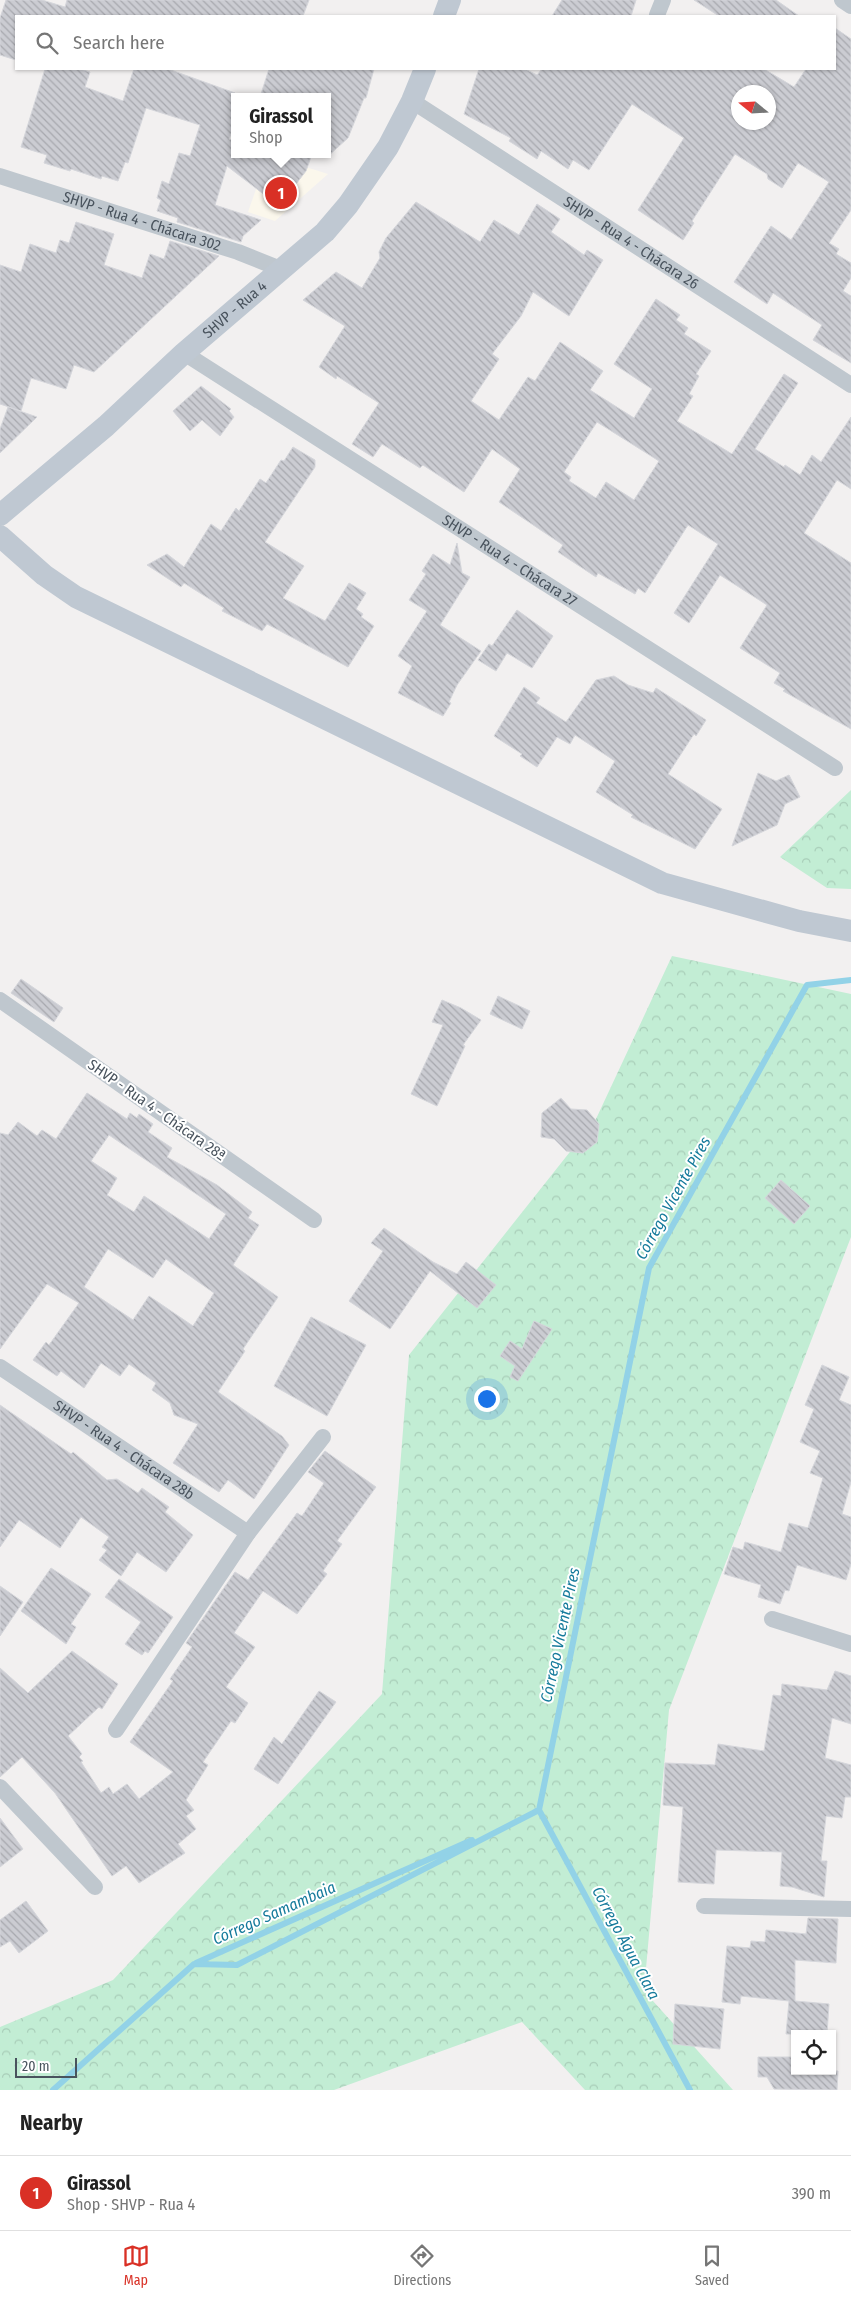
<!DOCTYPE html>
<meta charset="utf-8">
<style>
:root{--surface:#fff;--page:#f6f6f6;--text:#222;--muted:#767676;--line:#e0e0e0;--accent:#d93025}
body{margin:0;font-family:"Fira Sans Condensed",sans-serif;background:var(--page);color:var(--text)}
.controls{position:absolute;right:15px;bottom:15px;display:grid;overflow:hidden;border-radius:0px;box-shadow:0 1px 4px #0004}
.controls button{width:45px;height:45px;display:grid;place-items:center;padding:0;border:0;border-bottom:1px solid var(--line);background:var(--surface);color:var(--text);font:25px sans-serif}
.compass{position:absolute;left:731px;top:85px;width:45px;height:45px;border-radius:50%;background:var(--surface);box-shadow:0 1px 4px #0004;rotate:288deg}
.scale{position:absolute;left:15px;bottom:12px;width:62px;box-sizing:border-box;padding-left:5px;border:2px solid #49535d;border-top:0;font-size:14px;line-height:18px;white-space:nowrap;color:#49535d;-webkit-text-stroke:4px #fff;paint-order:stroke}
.you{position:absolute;left:486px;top:1398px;width:18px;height:18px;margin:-12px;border:4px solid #fff;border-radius:50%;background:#1a73e8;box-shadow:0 0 0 8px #1a73e833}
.badge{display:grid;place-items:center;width:32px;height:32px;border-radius:50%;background:var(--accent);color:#fff;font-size:16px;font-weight:700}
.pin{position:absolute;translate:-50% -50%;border:2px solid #fff;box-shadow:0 1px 5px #0006}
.popup{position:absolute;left:231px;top:93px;width:100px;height:65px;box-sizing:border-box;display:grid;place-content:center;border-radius:0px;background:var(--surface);filter:drop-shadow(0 1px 4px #0005);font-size:16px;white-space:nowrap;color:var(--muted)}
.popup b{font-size:19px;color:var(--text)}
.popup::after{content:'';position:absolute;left:50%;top:100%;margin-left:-10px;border:10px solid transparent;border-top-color:var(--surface)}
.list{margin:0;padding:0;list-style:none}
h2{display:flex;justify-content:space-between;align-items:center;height:65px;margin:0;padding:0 20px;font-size:21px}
h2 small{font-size:16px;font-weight:400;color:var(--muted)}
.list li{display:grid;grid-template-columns:32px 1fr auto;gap:15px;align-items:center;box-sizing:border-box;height:75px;padding:0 20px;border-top:1px solid var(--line)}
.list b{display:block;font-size:19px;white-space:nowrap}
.list p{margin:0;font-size:16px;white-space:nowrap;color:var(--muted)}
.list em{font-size:16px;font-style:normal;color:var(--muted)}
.icon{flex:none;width:28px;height:28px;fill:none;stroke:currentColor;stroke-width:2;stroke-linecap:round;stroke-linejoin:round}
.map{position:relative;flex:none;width:851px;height:2090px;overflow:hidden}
.search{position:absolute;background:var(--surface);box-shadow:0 1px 4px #0004;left:15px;right:15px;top:15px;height:55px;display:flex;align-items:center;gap:12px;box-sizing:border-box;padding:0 18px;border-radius:0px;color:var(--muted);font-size:19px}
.sheet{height:140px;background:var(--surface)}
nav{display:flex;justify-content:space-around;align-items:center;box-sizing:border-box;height:70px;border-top:1px solid var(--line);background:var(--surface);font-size:14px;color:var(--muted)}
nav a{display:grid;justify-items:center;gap:2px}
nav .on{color:var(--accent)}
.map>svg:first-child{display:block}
.commercial{fill:#fbf7ec}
.forest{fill:url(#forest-crowns)}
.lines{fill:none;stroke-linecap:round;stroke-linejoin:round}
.stream{stroke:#92d2e7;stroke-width:6}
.building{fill:url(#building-back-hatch);stroke:#d5d6db;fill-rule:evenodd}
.street{stroke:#bfc7ce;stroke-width:16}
.secondary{stroke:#bfc8d2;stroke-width:22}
.labels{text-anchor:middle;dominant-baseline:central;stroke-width:4;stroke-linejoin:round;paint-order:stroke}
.street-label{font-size:15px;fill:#49535d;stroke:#fff}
.water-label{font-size:16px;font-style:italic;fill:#167b9c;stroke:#fff}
</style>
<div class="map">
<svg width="851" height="2090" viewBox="0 0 851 2090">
<defs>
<pattern id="forest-crowns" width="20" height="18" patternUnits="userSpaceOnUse" patternTransform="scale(1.25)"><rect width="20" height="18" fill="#c2edd4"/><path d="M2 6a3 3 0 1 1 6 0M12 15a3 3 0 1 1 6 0" fill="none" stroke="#a8cdb8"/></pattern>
<pattern id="building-back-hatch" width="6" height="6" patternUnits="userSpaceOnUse" patternTransform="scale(1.25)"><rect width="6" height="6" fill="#cbccd2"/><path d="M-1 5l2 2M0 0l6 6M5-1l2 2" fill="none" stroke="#a7a8ae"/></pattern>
</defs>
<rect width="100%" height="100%" fill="#f2f0f0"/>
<path class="commercial" d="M268,155L328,174L275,221L248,212Z"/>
<path class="forest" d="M851,790V889L827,888L780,857Z
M672,956L851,994V1237L669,1710L644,1991L733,2090H585L522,2022L334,2090H0V2027L113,1980L382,1694L409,1355L596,1119Z"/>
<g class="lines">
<path class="stream" d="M536,1811L539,1810L690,2090
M196,1963L472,1840
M53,2090L194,1964L237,1965L539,1810L649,1268L807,985L851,980"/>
</g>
<path class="building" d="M6,0H42L65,7L67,0H309L303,16H16V60L0,55V18Z
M562,0H636L631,16H552Z
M694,0H776L799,16H719Z
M835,28L851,39V210L829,243L839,249L836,254L851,263V278L843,291L851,296V363L813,340L822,325L773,293L767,304L734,282L771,226L791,240L829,182L798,163L782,188L768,179L767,174L735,154L692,221L694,223L683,240L638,210L684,138L632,104L589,170L573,160L568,169L541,151L537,159L509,141L511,138L464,114L479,69H525L537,75L542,69H764L794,87L806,69H835ZM738,92H768V122H738Z
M45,69H80L90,72L85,87L123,101L134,69H168L235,93V123L229,139L235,141V154H312L306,171L279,206L227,166L215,205L261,220L243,236L241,242L177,222L178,218L157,211L161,200L157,198L162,181L169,184L179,153L190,156L200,125L146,108L128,163L125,162L118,181L102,176L101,179L71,169L70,171L44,163L47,155L21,147Z
M269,69H374L366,98H364L348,138L327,157V97H260Z
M416,202L480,242L494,220L519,235L537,204L560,219L551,232L584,255L587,250L603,260L569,316L533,292L521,316L492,354L499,359L471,401L499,420L528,377L535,381L560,342L603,371L590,390L634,418L652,389L614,364L656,299L680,315L676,320L688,328L684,334L711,351L696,374L699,376L689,394L693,396L677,421L732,454L784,374L798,383L755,449L784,467L785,465L800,475L812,455L821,462L851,417V489L837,480L804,533L851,563V729L783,691L785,689L774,683L780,673L740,648L767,605L720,575L689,623L674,613L718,544L688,525L645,593L638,588L635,594L598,573L596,577L558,552L563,545L499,502L520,469L492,449L464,492L423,465L420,468L382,444L373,457L352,444L379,403L337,376L336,379L319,367L345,326L303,300L336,272L362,288L380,258L379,252L386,238ZM597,422L659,461L634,500L606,482L596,498L569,481L571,477L564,472Z
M76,222L114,234L104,265L142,278L150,254L164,259L170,241L219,256L94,372L74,365L66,389L31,378L21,411L0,404V265L21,272L30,244L56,253L60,240L69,243Z
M201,386L231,409L229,411L234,417L220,436L202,420L190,431L173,411Z
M8,407L37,417L0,453V429Z
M293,447L315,460V467L265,542L304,566L283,598L325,621L349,583L366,593L356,609L363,614L361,617L374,626L348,667L267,624L262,631L222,611L224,608L184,583L181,587L147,565L167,554L184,567L211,524L221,531L236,508L239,511L260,479L266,483L281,460L284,461Z
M457,543L462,573L470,577L440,625L481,651L457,685L449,702L451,703L443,716L398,693L412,666L398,656L427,611L409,600L426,574L422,571L433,554L450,565Z
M517,610L553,636L532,668L507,653L496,671L478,660L489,644L492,646Z
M614,676L628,685L653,693L656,688L706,720L696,736L694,734L668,774L722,809L695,849L631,817L633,815L596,792L615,761L575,735L570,744L557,737L537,767L520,756L522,754L494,736L524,687L540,698L536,703L566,722L596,680Z
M758,773L776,781L789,775L800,797L785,804L777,825L732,846Z
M21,979L63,1008L54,1022L11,993Z
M498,996L530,1011L522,1029L490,1014Z
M442,1000L461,1008L481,1020L463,1045L465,1046L437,1106L411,1094L443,1025L432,1022Z
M87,1093L127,1119L130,1113L137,1118L139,1114L153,1124L148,1132L172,1148L167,1157L217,1185L252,1212L248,1218L259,1225L233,1265L278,1297L243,1349L245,1351L218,1392L282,1436L289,1445L254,1499L228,1480L219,1492L173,1463L198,1424L174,1415L170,1403L152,1390L156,1383L129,1364L120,1376L101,1363L84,1388L61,1371L57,1376L33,1360L46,1342L49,1345L79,1303L47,1284L0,1349V1133L8,1135L18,1122L37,1136L42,1130L56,1139ZM109,1135L226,1214L209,1239L144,1196L134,1212L107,1195L117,1178L91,1161ZM108,1249L153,1278L166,1259L214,1293L193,1326L149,1296L133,1320L84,1287Z
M561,1098L571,1109L587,1110L599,1124L597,1142L583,1153L566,1151L554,1139L541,1137L542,1113Z
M781,1180L810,1206L794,1224L765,1198Z
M384,1228L433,1262L457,1274L466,1262L496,1285L477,1308L430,1271L390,1329L349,1301L383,1251L371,1243Z
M311,1317L366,1345L327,1416L274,1386Z
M534,1321L552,1329L518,1381L510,1377L515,1366L500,1356L510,1341L522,1349Z
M822,1365L849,1377L839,1400L851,1405V1482L842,1514L851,1517V1564L846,1580L797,1565L789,1591L785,1590L780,1604L758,1597L761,1585L724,1574L733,1547L743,1550L745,1542L781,1552L789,1523L808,1528L823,1478L810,1473L820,1451L800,1442L814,1409L805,1405Z
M0,1405L71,1454L73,1452L107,1480L117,1479L138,1493L142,1488L169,1507L165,1512L193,1535L166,1572L137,1552L121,1576L99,1560L107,1550L102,1547L109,1537L81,1517L60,1548L19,1520L0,1547Z
M325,1451L376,1487L337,1541L342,1544L323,1571L327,1574L297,1614L263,1591L234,1633L255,1647L226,1687L248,1703L235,1723L231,1721L203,1762L208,1765L186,1800L194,1810L186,1816L196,1829L178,1844L185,1853L139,1883L126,1866L112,1876L55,1793L22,1757L0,1777V1668L28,1693L72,1651L118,1684L102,1709L99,1707L68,1736L82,1754L79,1757L83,1761L81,1762L101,1793L109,1787L113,1794L127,1784L139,1799L173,1772L130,1742L173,1681L170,1679L192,1647L186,1643L235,1572L248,1580L297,1513L302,1516L324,1483L308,1472Z
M51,1568L91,1594L71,1624L76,1627L66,1644L21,1611Z
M119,1579L173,1617L148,1653L145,1651L142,1655L125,1644L141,1622L105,1597Z
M0,1586L23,1602L0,1636Z
M835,1671L851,1676V1724L832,1718L825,1758L851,1765V1797H845L842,1818L826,1816L821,1861H827L824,1897L792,1887L780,1886L782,1852L716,1850L714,1884L678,1882L683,1807L663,1805L665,1763L715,1765L718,1744L764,1751L773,1695L781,1696L782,1684L827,1690Z
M319,1691L336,1702L278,1784L254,1769L274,1737L282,1744Z
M0,1818L23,1849L0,1867Z
M26,1901L48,1931L19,1953L10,1941L0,1947V1920Z
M808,1918L838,1919L836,1963L795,1960V2001L829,2004L827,2034H786L789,2001L741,1996L740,2004L722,2002L727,1946L750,1948L751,1941L765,1942L766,1930L806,1934Z
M675,2004L724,2009L720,2049L673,2044Z
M758,2057H795V2071H838L837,2090L774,2089L767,2077H758Z"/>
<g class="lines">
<g class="street">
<path d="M842,0L851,6"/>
<path d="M657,15L663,0"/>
<path id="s1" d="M412,101L851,385"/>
<path id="s2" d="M0,176L238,252L283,270"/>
<path id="s3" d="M184,353L835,768"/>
<path d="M0,1000L314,1220"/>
<path id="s4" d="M0,1367L248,1533"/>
<path d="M772,1619L851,1644"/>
<path d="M116,1730L248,1533L323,1437"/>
<path d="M0,1787L95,1887"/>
<path d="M704,1906L851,1909"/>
</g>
<g class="secondary">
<path d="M444,16L450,0"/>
<path id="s5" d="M0,515L106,426L184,353L325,232L348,205L388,147L412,101L425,69"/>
<path d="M0,536L44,575L76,597L662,883L799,921L851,931"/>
</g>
</g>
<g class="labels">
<g class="street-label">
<text stroke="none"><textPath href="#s2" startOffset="149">SHVP - Rua 4 - Chácara 302</textPath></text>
<text stroke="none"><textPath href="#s1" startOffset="261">SHVP - Rua 4 - Chácara 26</textPath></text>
<text stroke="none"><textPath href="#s5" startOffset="312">SHVP - Rua 4</textPath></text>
<text stroke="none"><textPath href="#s3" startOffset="386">SHVP - Rua 4 - Chácara 27</textPath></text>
<text transform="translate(157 1110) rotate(35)">SHVP - Rua 4 - Chácara 28ª</text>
<text stroke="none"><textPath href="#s4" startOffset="149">SHVP - Rua 4 - Chácara 28b</textPath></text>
</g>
<g class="water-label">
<text transform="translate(673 1198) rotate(-61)">Córrego Vicente Pires</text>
<text transform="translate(560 1635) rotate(-78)">Córrego Vicente Pires</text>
<text transform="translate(274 1913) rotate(-24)">Córrego Samambaia</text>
<text transform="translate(626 1943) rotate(62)">Córrego Água Clara</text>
</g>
</g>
</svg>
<div class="controls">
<button><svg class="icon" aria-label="locate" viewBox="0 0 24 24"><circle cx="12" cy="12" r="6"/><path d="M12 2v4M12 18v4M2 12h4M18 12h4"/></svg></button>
</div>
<svg class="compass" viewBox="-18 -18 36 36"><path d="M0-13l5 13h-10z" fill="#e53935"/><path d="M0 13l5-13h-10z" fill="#767676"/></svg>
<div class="scale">20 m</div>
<div class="you"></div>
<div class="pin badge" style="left:281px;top:193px">1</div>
<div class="popup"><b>Girassol</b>Shop</div>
<div class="search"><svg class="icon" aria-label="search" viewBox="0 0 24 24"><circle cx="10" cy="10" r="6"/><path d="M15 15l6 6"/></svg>Search here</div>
</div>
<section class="sheet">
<h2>Nearby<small></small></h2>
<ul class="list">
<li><span class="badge">1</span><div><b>Girassol</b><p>Shop · SHVP - Rua 4</p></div><em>390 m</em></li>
</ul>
</section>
<nav>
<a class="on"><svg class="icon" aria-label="map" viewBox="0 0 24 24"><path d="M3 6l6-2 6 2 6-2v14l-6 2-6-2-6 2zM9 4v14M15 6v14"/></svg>Map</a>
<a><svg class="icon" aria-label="directions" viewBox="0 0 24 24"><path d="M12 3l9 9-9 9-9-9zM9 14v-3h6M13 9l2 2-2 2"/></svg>Directions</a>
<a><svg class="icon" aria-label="saved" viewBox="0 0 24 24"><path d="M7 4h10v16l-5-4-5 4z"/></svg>Saved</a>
</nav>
